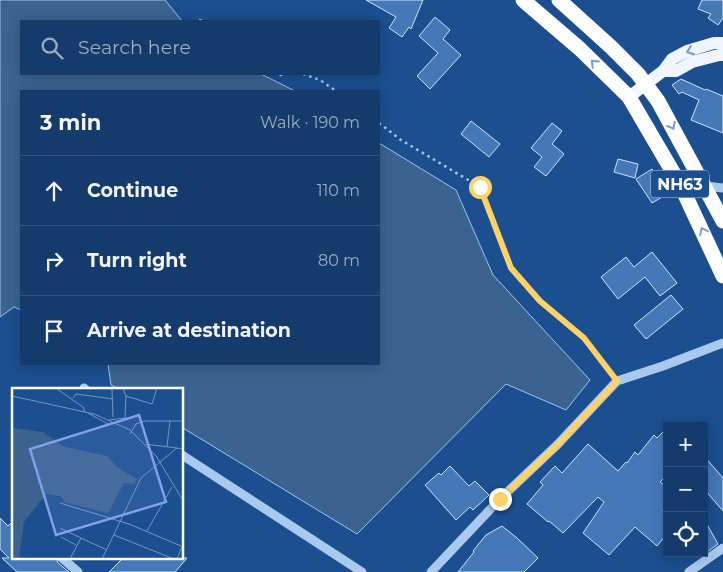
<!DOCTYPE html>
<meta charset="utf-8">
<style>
:root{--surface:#143b6b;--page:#214673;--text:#f1f3f6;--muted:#9dadc1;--line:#33557e}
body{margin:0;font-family:Montserrat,sans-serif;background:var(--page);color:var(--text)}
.controls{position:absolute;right:15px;bottom:15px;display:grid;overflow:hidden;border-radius:0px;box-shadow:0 2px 12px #0003}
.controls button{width:45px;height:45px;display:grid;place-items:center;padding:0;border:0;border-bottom:1px solid var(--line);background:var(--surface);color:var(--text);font:25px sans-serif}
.stop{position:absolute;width:15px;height:15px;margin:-11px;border:4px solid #ffd166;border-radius:50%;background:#fff}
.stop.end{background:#ffd166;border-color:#fff;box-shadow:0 1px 5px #0008}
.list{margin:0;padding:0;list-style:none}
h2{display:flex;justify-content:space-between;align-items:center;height:65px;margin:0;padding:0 20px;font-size:21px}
h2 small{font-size:16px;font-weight:400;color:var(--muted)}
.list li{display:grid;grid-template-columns:32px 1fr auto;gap:15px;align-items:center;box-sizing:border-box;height:70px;padding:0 20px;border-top:1px solid var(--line)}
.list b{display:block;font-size:19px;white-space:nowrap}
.list em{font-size:16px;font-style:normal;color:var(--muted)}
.icon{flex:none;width:28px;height:28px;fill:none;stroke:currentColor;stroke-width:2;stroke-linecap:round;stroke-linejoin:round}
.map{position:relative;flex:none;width:723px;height:572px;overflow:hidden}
.search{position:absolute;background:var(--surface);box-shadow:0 2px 12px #0003;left:20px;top:20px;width:360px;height:55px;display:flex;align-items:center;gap:12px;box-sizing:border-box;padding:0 18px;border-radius:0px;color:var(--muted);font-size:19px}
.panel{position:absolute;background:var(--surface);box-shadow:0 2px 12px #0003;left:20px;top:90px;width:360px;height:275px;border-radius:0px}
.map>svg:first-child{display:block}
.water{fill:#3c6290;stroke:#9cc4f0}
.building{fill:#4478b7;stroke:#cfe3fa}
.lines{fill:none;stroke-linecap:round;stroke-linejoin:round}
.path{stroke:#a9c9ee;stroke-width:2.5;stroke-dasharray:2.5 4;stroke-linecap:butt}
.minor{stroke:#a9c9ee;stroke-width:9}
.major{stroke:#f0f6ff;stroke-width:12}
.highway{stroke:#fff;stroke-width:15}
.oneway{stroke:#7b9ac1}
.oneway2{stroke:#829ec1}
.route{stroke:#ffd166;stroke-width:6}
.labels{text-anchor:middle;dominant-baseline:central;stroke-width:4.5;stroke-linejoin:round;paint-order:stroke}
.shield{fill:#1b4f8f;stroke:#bbcadd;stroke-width:1}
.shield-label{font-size:16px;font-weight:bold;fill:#fff}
.inset-road{fill:none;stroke:#7695bc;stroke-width:1}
.view{fill:#839eea;fill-opacity:0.15;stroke:#839eea;stroke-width:2.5}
.inset-edge{fill:none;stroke:#fff;stroke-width:2.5}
</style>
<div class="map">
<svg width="723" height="572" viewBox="0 0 723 572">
<rect width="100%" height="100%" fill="#1b4f8f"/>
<path class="water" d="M0,0H165L182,21H21V74H261L295,91H21V310L14,307L0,317Z
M379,143L456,190L493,275L590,380L566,410L506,384L357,534L183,428L182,390L119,389L111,385L108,364H379Z"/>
<path class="building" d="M366,0H423L411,29L409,27L402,37L389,28L396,17Z
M702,0H723V18L718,25L708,18L711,14L698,9Z
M435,17L450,30L443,39L461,55L430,89L417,76L438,53L419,36Z
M681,79L705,90L706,89L723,96V133L691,120L699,100L682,92L679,94L672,85Z
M471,121L500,144L489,157L461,134Z
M552,123L562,131L552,144L564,154L546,176L534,167L542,157L531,148Z
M618,159L638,164L635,178L614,172Z
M652,169L667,194L652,203L636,179Z
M652,252L677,283L660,296L645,277L618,299L601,277L626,257L634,267Z
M671,295L683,309L646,339L634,325Z
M667,428V475L660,482L667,487V534L657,546L635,527L609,555L583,533L604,502L598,497L563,533L549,521L548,522L527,504L543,485L540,482L555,466L562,473L588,444L618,471L626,462L627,463L635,452L638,455L654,435L657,438Z
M704,456L723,478V511L704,489Z
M450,466L469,486L475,481L489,495L473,510L470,507L456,520L425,485L439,473L441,475Z
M0,518L8,526L14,520V558H56L58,563L69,572H17L2,558H9L0,549Z
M704,519L718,544L704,554Z
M502,526L517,538L538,558L524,572H458L474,552L473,551L486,535Z
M123,558H187L175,572H109Z"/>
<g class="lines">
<path class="path" d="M199,20L203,21
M280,74L281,75L285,74
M303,74L320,80L336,91
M379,123L401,140L480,187L511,268L540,301L583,339L610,372"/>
<path class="minor" d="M705,186L723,188
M84,388L86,390
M182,455L362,572
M62,558L78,572
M431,572L500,499L558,444L617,381L663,366L723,343
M689,572L723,548"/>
<path class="major" d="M663,71H676L692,62L719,55H723
M629,97L663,71L672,59L687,51L714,43H723"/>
<path class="highway" d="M523,0L580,49L629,97L681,186L723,276
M559,0L611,47L638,74L658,101L723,221"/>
</g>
<defs><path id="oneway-chevron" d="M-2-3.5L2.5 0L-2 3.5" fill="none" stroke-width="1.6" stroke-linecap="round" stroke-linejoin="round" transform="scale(1.25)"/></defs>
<use class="oneway" href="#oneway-chevron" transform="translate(690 51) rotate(160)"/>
<g class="oneway2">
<use href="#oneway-chevron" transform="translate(594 63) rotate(-136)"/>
<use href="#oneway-chevron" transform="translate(672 126) rotate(62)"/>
<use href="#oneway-chevron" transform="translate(703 231) rotate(-116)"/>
</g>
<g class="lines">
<path class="route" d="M480,187L511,268L540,301L584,338L617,381L558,444L500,499"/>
</g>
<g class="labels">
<rect class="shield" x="651" y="170.5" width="58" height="27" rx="4"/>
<g class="shield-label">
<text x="680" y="184">NH63</text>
</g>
</g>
<g transform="translate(12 388)">
<rect width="171" height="171" fill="#1b4f8f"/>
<path d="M0,40L31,44L50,58L95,68L105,79L125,91L122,96L112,95L96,125L52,114L49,108L34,106L12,134L7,171H0Z" fill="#3c6290"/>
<path class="inset-road" d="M96,0L100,1L101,29M45,1L71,19L73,24M0,8L82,26L118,42L144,68L172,114M114,8L140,16L145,0M61,10L64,6L101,11M76,25L96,36M97,32L113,30L114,8L111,0M118,46L124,36L132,33H172M134,56L172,61M155,58L158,33M48,115L117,136L169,158M48,140L69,150M135,143L160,99M102,147L162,171M49,149L64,157M62,171L59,169L69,150L95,162M90,171L129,90L165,60M165,171L172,154"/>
<path class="view" d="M127,27L154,114L44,147L18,61Z"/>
<rect width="171" height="171" class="inset-edge"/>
</g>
</svg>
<div class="controls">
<button>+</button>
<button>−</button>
<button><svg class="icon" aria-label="locate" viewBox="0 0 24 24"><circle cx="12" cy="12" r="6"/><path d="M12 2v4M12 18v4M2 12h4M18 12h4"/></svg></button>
</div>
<div class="stop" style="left:480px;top:187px"></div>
<div class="stop end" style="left:500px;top:499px"></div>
<div class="search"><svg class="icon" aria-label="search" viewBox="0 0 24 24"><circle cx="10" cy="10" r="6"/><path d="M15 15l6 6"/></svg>Search here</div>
<section class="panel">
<h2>3 min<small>Walk · 190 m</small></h2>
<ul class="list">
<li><svg class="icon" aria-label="ahead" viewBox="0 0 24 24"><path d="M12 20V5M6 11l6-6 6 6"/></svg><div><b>Continue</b></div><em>110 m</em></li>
<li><svg class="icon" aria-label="right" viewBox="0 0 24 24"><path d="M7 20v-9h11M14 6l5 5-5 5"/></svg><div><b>Turn right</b></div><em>80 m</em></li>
<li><svg class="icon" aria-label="arrive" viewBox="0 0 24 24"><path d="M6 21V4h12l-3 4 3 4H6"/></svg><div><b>Arrive at destination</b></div></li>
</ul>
</section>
</div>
